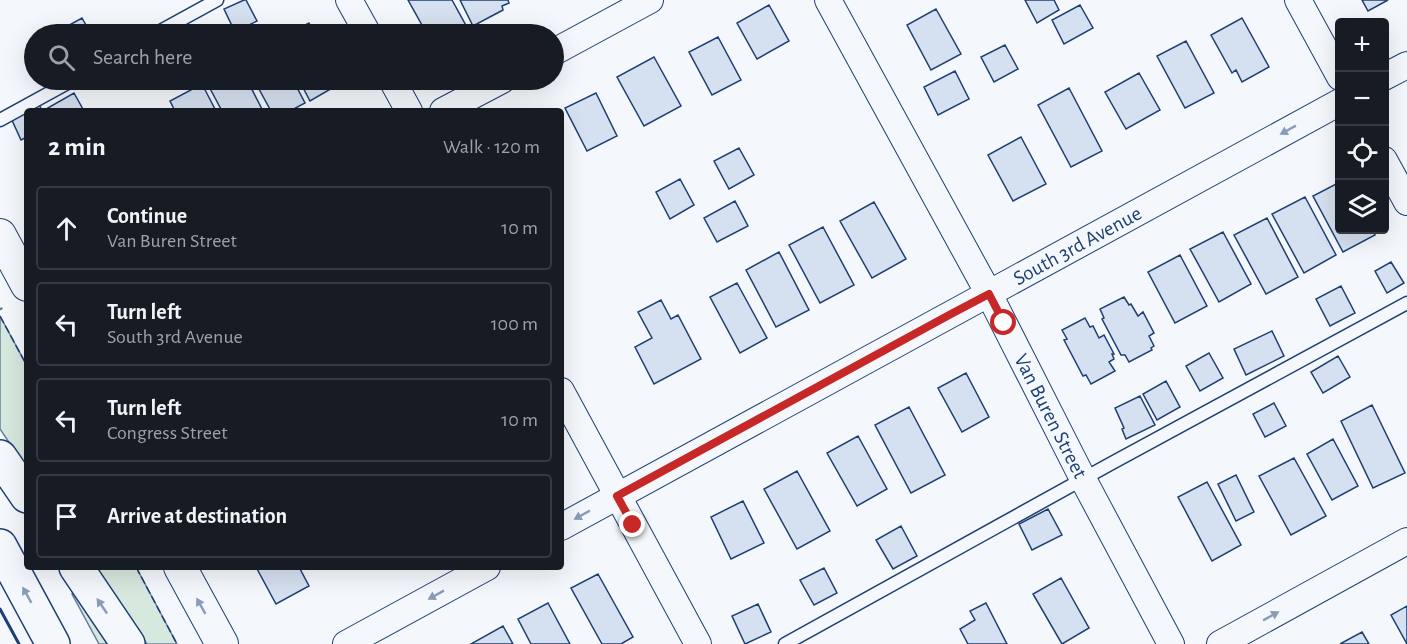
<!DOCTYPE html>
<meta charset="utf-8">
<style>
:root{--surface:#171b24;--page:#20242c;--text:#f1f3f6;--muted:#9ea1a6;--line:#363941}
body{margin:0;font-family:"Alegreya Sans",sans-serif;background:var(--page);color:var(--text)}
.controls{position:absolute;right:18px;top:18px;display:grid;overflow:hidden;border-radius:6px;box-shadow:0 6px 24px #0002}
.controls button{width:54px;height:54px;display:grid;place-items:center;padding:0;border:0;border-bottom:2px solid var(--line);background:var(--surface);color:var(--text);font:30px sans-serif}
.stop{position:absolute;width:18px;height:18px;margin:-14px;border:4px solid #c62828;border-radius:50%;background:#fff}
.stop.end{background:#c62828;border-color:#fff;box-shadow:0 2px 6px #0008}
.list{margin:0;padding:0;list-style:none}
h2{display:flex;justify-content:space-between;align-items:center;height:78px;margin:0;padding:0 24px;font-size:26px}
h2 small{font-size:20px;font-weight:400;color:var(--muted)}
.list li{display:grid;grid-template-columns:39px 1fr auto;gap:18px;align-items:center;box-sizing:border-box;height:84px;margin:0 12px 12px;padding:0 12px;border:2px solid var(--line);border-radius:6px}
.list b{display:block;font-size:22px;white-space:nowrap}
.list p{margin:0;font-size:20px;white-space:nowrap;color:var(--muted)}
.list em{font-size:20px;font-style:normal;color:var(--muted)}
.icon{flex:none;width:33px;height:33px;fill:none;stroke:currentColor;stroke-width:2;stroke-linecap:round;stroke-linejoin:round}
.map{position:relative;flex:none;width:1407px;height:644px;overflow:hidden}
.search{position:absolute;background:var(--surface);box-shadow:0 6px 24px #0002;left:24px;top:24px;width:540px;height:66px;display:flex;align-items:center;gap:15px;box-sizing:border-box;padding:0 21px;border-radius:33px;color:var(--muted);font-size:22px}
.panel{position:absolute;background:var(--surface);box-shadow:0 6px 24px #0002;left:24px;top:108px;width:540px;height:462px;border-radius:6px}
.map>svg:first-child{display:block}
.green{fill:#d7e8df;stroke:#687fa3;stroke-width:1.5}
.building{fill:#d5e0f0;stroke:#1d3f73;stroke-width:1.5}
.lines{fill:none;stroke-linecap:round;stroke-linejoin:round}
.service-casing{stroke:#1d3f73;stroke-width:15}
.minor-casing{stroke:#1d3f73;stroke-width:28}
.tertiary-casing{stroke:#1d3f73;stroke-width:34}
.motorway-casing{stroke:#1d3f73;stroke-width:36}
.path{stroke:#5e769c;stroke-width:4;stroke-dasharray:4.5 3;stroke-linecap:butt}
.service{stroke:#f4f7fb;stroke-width:12}
.minor{stroke:#f4f7fb;stroke-width:26}
.tertiary{stroke:#f4f7fb;stroke-width:32}
.motorway{stroke:#f4f7fb;stroke-width:33}
.fence{stroke:#1d3f73;stroke-width:1.5;stroke-dasharray:8 3;stroke-linecap:butt}
.wall{stroke:#1d3f73;stroke-width:3}
.oneway{fill:#889bb7}
.route{stroke:#c62828;stroke-width:8}
.labels{text-anchor:middle;dominant-baseline:central;stroke-width:4.5;stroke-linejoin:round;paint-order:stroke}
.street-label{font-size:21px;fill:#1d3f73;stroke:#f4f7fb}
</style>
<div class="map">
<svg width="1407" height="644" viewBox="0 0 1407 644">
<rect width="100%" height="100%" fill="#f4f7fb"/>
<path class="green" d="M0,316L27,366V469L0,429Z
M95,567H136L177,644H147Z
M78,591L114,644H99L72,594Z"/>
<path class="building" d="M244,0H246L257,21L235,32L224,9Z
M408,0H452L469,31L462,34H427Z
M460,0H508L509,3L502,6L503,10L473,26Z
M1025,0H1054L1059,10L1037,23Z
M1362,0H1388L1368,11Z
M769,5L789,41L757,59L737,23Z
M1080,5L1093,28L1064,44L1052,20Z
M936,9L961,54L931,70L907,25Z
M82,18L91,34H56L55,33Z
M1242,18L1269,67L1242,82L1236,70L1232,73L1211,35Z
M309,23L315,34H288Z
M718,37L741,80L712,95L689,52Z
M1186,41L1214,93L1185,108L1157,56Z
M1005,45L1018,69L994,82L981,57Z
M654,57L681,106L644,126L617,77Z
M955,71L969,99L938,115L924,87Z
M1139,73L1160,110L1126,129L1105,92Z
M209,80H247L263,111H222L206,81Z
M254,80H293L305,103L290,111H271Z
M299,80H339L341,83L310,101Z
M202,84L216,111H175L170,101Z
M1069,88L1102,151L1071,167L1038,105Z
M74,93L84,111H47L46,109Z
M596,93L617,136L587,151L565,108Z
M39,104L42,111H27V137L21,140L11,118Z
M1021,137L1046,184L1013,201L988,155Z
M739,148L754,175L729,189L714,161Z
M680,179L694,205L670,219L656,192Z
M1340,182V230H1372L1375,235L1343,252L1313,196Z
M1305,197L1336,255L1304,273L1272,214Z
M735,201L748,226L717,242L704,218Z
M874,202L906,259L872,278L840,221Z
M1267,218L1298,277L1266,294L1234,235Z
M823,227L854,285L820,303L789,245Z
M1223,232L1251,284L1219,302L1190,249Z
M779,252L809,310L776,327L746,270Z
M1180,255L1207,306L1175,323L1148,272Z
M1391,262L1404,283L1387,293L1375,271Z
M737,283L767,338L740,353L710,297Z
M1341,286L1355,313L1330,326L1316,299Z
M1124,297L1129,305L1131,304L1138,316L1143,312L1154,333L1149,336L1154,346L1151,348L1152,350L1129,362L1125,355H1121L1102,319L1104,318L1100,309Z
M661,300L671,319L678,315L701,359L654,384L635,347L652,338L638,312Z
M1085,318L1090,327L1093,326L1099,338L1104,335L1114,354H1112L1114,359L1109,362L1115,371L1091,384L1086,375L1083,376L1064,340L1067,339L1062,330Z
M1272,331L1284,356L1246,375L1234,349Z
M1209,353L1223,378L1200,391L1186,366Z
M1338,356L1350,377L1323,393L1311,372Z
M966,373L989,417L962,432L938,388Z
M1166,381L1180,407L1157,420L1143,394Z
M1140,396L1155,425L1126,439L1122,429L1124,428L1115,408Z
M1274,403L1286,426L1265,437L1253,414Z
M1372,405L1405,473L1373,488L1341,421Z
M909,407L945,475L911,493L875,425Z
M858,436L887,489L857,506L827,453Z
M1333,439L1358,486L1332,500L1307,454Z
M1294,458L1326,516L1291,535L1259,476Z
M797,471L830,531L797,549L764,489Z
M1236,475L1254,512L1236,521L1218,484Z
M1207,482L1241,545L1212,561L1178,497Z
M743,501L764,543L731,559L711,517Z
M1048,509L1062,535L1032,550L1019,524Z
M901,526L917,556L893,569L876,540Z
M256,567H299L309,586L276,604Z
M824,568L837,593L814,605L800,580Z
M598,574L633,637L621,644H602L571,588Z
M1061,578L1089,628L1062,644L1033,594Z
M548,603L570,644H531L518,619Z
M986,603L1007,644H968L960,629L975,620L970,611Z
M758,604L771,632L745,644L732,616Z
M1407,606V644L1391,615Z
M503,626L513,644H471Z
M1362,632L1369,644H1340Z"/>
<g class="lines">
<g class="service-casing">
<path id="service" d="M155,34L217,0
M0,120L73,80
M785,644L1112,463L1407,303"/>
</g>
<g class="minor-casing">
<g id="minor">
<path d="M349,0L368,34"/>
<path id="s1" d="M828,0L989,294L1083,479L1171,644"/>
<path d="M1298,0L1340,77"/>
<path d="M554,52L650,0"/>
<path d="M1384,77L1407,65"/>
<path d="M392,80L409,111"/>
<path d="M443,111L502,80"/>
<path d="M1384,160L1407,202"/>
<path d="M561,391L698,644"/>
<path id="s2" d="M561,527L1340,102"/>
<path d="M346,644L487,567"/>
<path d="M1220,644L1407,541"/>
</g>
</g>
<g class="tertiary-casing">
<path id="tertiary" d="M0,235L27,285
M180,567L222,644"/>
</g>
<g class="motorway-casing">
<path id="motorway" d="M0,457L27,496
M0,546L53,644
M76,567L128,644"/>
</g>
<path class="path" d="M0,308L1,310"/>
<use href="#service" class="service"/>
<use href="#minor" class="minor"/>
<use href="#tertiary" class="tertiary"/>
<use href="#motorway" class="motorway"/>
<path class="fence" d="M0,316L27,366
M136,567L177,644"/>
<path class="wall" d="M0,609L19,644"/>
</g>
<defs><path id="oneway-solid" d="M-6-.8H1V-3.2L6.5 0L1 3.2V.8H-6Z" transform="scale(1.5)"/></defs>
<g class="oneway">
<use href="#oneway-solid" transform="translate(1288 130) rotate(151)"/>
<use href="#oneway-solid" transform="translate(582 515) rotate(151)"/>
<use href="#oneway-solid" transform="translate(27 595) rotate(-119)"/>
<use href="#oneway-solid" transform="translate(436 595) rotate(151)"/>
<use href="#oneway-solid" transform="translate(102 606) rotate(-124)"/>
<use href="#oneway-solid" transform="translate(201 606) rotate(-119)"/>
<use href="#oneway-solid" transform="translate(1271 616) rotate(-29)"/>
</g>
<g class="lines">
<path class="route" d="M633,525L617,496L951,314L989,294L1004,323"/>
</g>
<g class="labels">
<g class="street-label">
<text stroke="none"><textPath href="#s2" startOffset="588">South 3rd Avenue</textPath></text>
<text stroke="none"><textPath href="#s1" startOffset="472">Van Buren Street</textPath></text>
</g>
</g>
</svg>
<div class="controls">
<button>+</button>
<button>−</button>
<button><svg class="icon" aria-label="locate" viewBox="0 0 24 24"><circle cx="12" cy="12" r="6"/><path d="M12 2v4M12 18v4M2 12h4M18 12h4"/></svg></button>
<button><svg class="icon" aria-label="layers" viewBox="0 0 24 24"><path d="M12 4l9 5-9 5-9-5zM3 14l9 5 9-5"/></svg></button>
</div>
<div class="stop" style="left:1004px;top:323px"></div>
<div class="stop end" style="left:633px;top:525px"></div>
<div class="search"><svg class="icon" aria-label="search" viewBox="0 0 24 24"><circle cx="10" cy="10" r="6"/><path d="M15 15l6 6"/></svg>Search here</div>
<section class="panel">
<h2>2 min<small>Walk · 120 m</small></h2>
<ul class="list">
<li><svg class="icon" aria-label="ahead" viewBox="0 0 24 24"><path d="M12 20V5M6 11l6-6 6 6"/></svg><div><b>Continue</b><p>Van Buren Street</p></div><em>10 m</em></li>
<li><svg class="icon" aria-label="left" viewBox="0 0 24 24"><path d="M17 20v-9H6M10 6l-5 5 5 5"/></svg><div><b>Turn left</b><p>South 3rd Avenue</p></div><em>100 m</em></li>
<li><svg class="icon" aria-label="left" viewBox="0 0 24 24"><path d="M17 20v-9H6M10 6l-5 5 5 5"/></svg><div><b>Turn left</b><p>Congress Street</p></div><em>10 m</em></li>
<li><svg class="icon" aria-label="arrive" viewBox="0 0 24 24"><path d="M6 21V4h12l-3 4 3 4H6"/></svg><div><b>Arrive at destination</b></div></li>
</ul>
</section>
</div>
